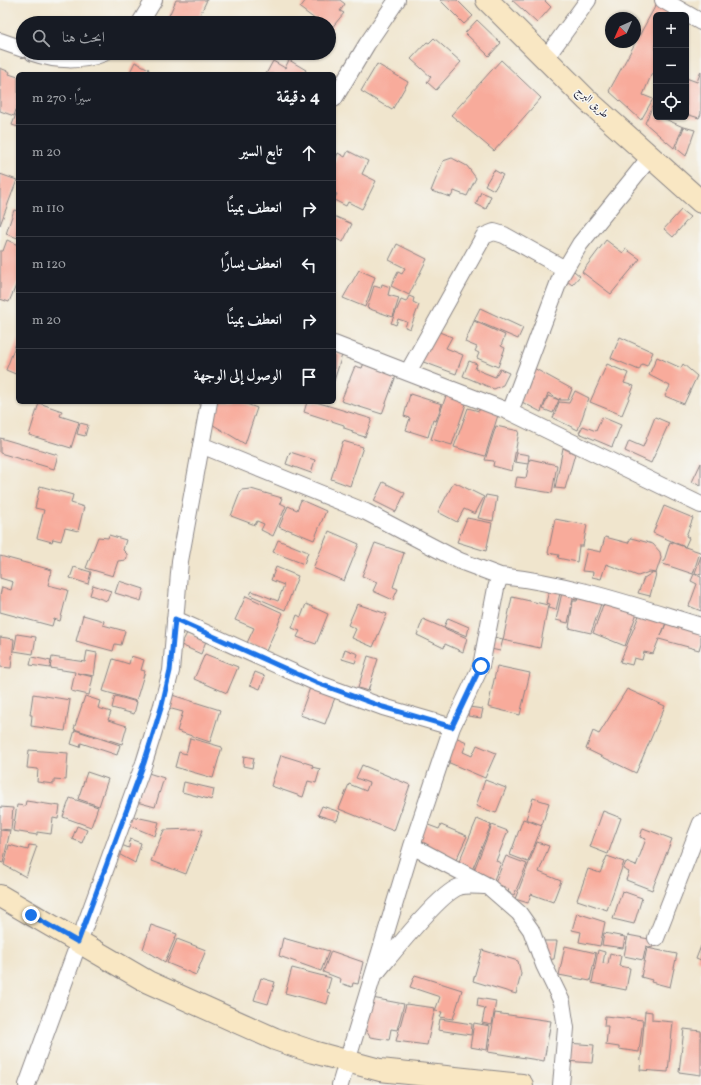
<!DOCTYPE html>
<html lang="ar">
<meta charset="utf-8">
<style>
:root{--surface:#171b24;--page:#20242c;--text:#f1f3f6;--muted:#9ea1a6;--line:#363941}
body{margin:0;font-family:Vollkorn,Amiri,serif;background:var(--page);color:var(--text);direction:rtl}
.controls{position:absolute;right:12px;top:12px;display:grid;overflow:hidden;border-radius:6px;box-shadow:0 1px 3px #0004}
.controls button{width:36px;height:36px;display:grid;place-items:center;padding:0;border:0;border-bottom:1px solid var(--line);background:var(--surface);color:var(--text);font:20px sans-serif}
.compass{position:absolute;left:605px;top:12px;width:36px;height:36px;border-radius:50%;background:var(--surface);box-shadow:0 1px 3px #0004;rotate:225deg}
.stop{position:absolute;width:12px;height:12px;margin:-9px;border:3px solid #1a73e8;border-radius:50%;background:#fff}
.stop.end{background:#1a73e8;border-color:#fff;box-shadow:0 1px 4px #0008}
.list{margin:0;padding:0;list-style:none}
h2{display:flex;justify-content:space-between;align-items:center;height:52px;margin:0;padding:0 16px;font-size:17px}
h2 small{font-size:13px;font-weight:400;color:var(--muted)}
.list li{display:grid;grid-template-columns:26px 1fr auto;gap:12px;align-items:center;box-sizing:border-box;height:56px;padding:0 16px;border-top:1px solid var(--line)}
.list b{display:block;font-size:15px;white-space:nowrap}
.list em{font-size:13px;font-style:normal;color:var(--muted)}
.icon{flex:none;width:22px;height:22px;fill:none;stroke:currentColor;stroke-width:2;stroke-linecap:round;stroke-linejoin:round}
.map{position:relative;flex:none;width:701px;height:1085px;overflow:hidden;direction:ltr}
.search{position:absolute;background:var(--surface);box-shadow:0 1px 3px #0004;left:16px;top:16px;width:320px;height:44px;display:flex;align-items:center;gap:10px;box-sizing:border-box;padding:0 14px;border-radius:22px;color:var(--muted);font-size:15px}
.panel{position:absolute;background:var(--surface);box-shadow:0 1px 3px #0004;left:16px;top:72px;width:320px;height:332px;border-radius:6px;direction:rtl}
.map>svg:first-child{display:block}
.building{fill:#f8ab9b}
.lines{fill:none;stroke-linecap:round;stroke-linejoin:round}
.street-casing{stroke:#898484;stroke-width:18}
.secondary-casing{stroke:#898484;stroke-width:24}
.street{stroke:#fff;stroke-width:16}
.secondary{stroke:#f9e7c3;stroke-width:22}
.route{stroke:#1a73e8;stroke-width:5}
.labels{text-anchor:middle;dominant-baseline:central;stroke-width:3;stroke-linejoin:round;paint-order:stroke}
.street-label{font-size:11px;fill:#22223b;stroke:#f6f6f2}
</style>
<div class="map">
<svg width="701" height="1085" viewBox="0 0 701 1085">
<rect width="100%" height="100%" fill="#f6f6f2"/>
<filter id="ink" filterUnits="userSpaceOnUse"><feTurbulence type="fractalNoise" baseFrequency=".025" numOctaves="2"/><feDisplacementMap in="SourceGraphic" scale="8" xChannelSelector="R" yChannelSelector="G"/><feConvolveMatrix kernelMatrix="1 2 1 2 8 2 1 2 1" color-interpolation-filters="sRGB"/></filter>
<filter id="wash" filterUnits="userSpaceOnUse"><feTurbulence type="fractalNoise" baseFrequency=".012" numOctaves="4" result="noise"/><feDisplacementMap in="SourceGraphic" scale="16" xChannelSelector="R" yChannelSelector="G"/><feGaussianBlur stdDeviation="0.9" result="paint"/><feColorMatrix in="noise" values="0 0 0 0 0 0 0 0 0 0 0 0 0 0 0 0 0 1.4 0 .05"/><feComposite in="paint" operator="in"/></filter>
<g filter="url(#wash)">
<rect width="100%" height="100%" fill="#f0e5cd"/>
<g id="blocks">
<path class="building" d="M176,0H207L198,19L193,17L191,23H177L168,18Z
M306,0H340L345,4L340,11L344,13L330,30L329,23H320L300,8Z
M440,0H457L473,16L464,24Z
M512,0H544L551,7L537,23Z
M657,3L677,15H656V75L652,73L643,95L653,99L641,120L609,91Z
M477,20L501,43L489,56L465,33Z
M434,38L461,62L436,90L427,82L431,77L411,59L427,42L429,43Z
M289,60L306,70L304,74H266L273,61L285,68Z
M501,60L541,98L494,151L451,115Z
M135,62L149,69L147,74H129Z
M377,64L408,82L392,110L361,91Z
M0,68L10,72L9,74L18,77V104L14,116L0,111Z
M701,71V114L699,118L686,114V78L697,82Z
M656,99V117H664L663,118L683,127L674,148L645,123Z
M18,109V127L12,125Z
M684,127L695,130L686,156L676,148Z
M348,151L368,161L362,174L376,181L362,209L348,202L346,206L334,200L337,194L334,193V163L338,153L345,157Z
M452,158L467,166L476,178L467,196L454,191L451,197L431,191L443,161Z
M494,170L503,175L494,190L485,185Z
M0,174L17,180L0,225Z
M481,192L491,196L486,209L476,204Z
M14,210L18,211V238L6,234Z
M681,210L690,217L673,237L664,229Z
M334,216L352,224L343,242L334,238Z
M7,240L18,245V281L9,302L0,299V251H3Z
M606,240L623,253L626,249L640,259L611,294L582,272Z
M397,244L427,259L409,295L391,286L398,272L402,274L405,268L389,260Z
M569,267L580,276L572,285L562,277Z
M359,270L375,277L365,307L343,298Z
M382,284L390,287L388,295L399,298L393,317L367,308L374,286L381,288Z
M409,296L414,298L413,302L419,305L410,329L405,327L407,322L398,319L396,325L391,323L401,300L406,302Z
M480,308L523,328L518,339L474,320Z
M474,321L505,335L501,346L505,348L498,367L477,358L479,353L475,351L477,347L465,342Z
M429,328L452,337L446,348L463,355L456,374L418,360Z
M620,337L653,352L647,366L642,364L639,370L611,358Z
M18,338V375L6,370Z
M334,353L342,355L334,381Z
M657,357L681,368L683,364L697,376L684,404L665,396L670,386L649,375Z
M469,361L477,364L475,369L495,377L500,369L509,373L503,385L494,389L463,376Z
M364,363L397,373L382,414L341,401L355,366L362,368Z
M607,364L628,373L624,383L634,386L622,415L590,402Z
M530,366L572,389L568,400H560V398L559,400L548,393L541,412L520,401Z
M448,390L468,398L452,445L431,439Z
M575,391L589,398L578,430L553,418L559,402L569,403Z
M410,394L442,404L436,421L433,420L428,437L406,430L410,418L404,416Z
M548,396L559,400L553,413L543,409Z
M215,402H245L244,403L257,408L245,444L210,423Z
M307,402H316L372,419L365,437L352,433L353,431L344,428V425L304,412Z
M39,403L62,411L60,416L79,422L71,448L29,435Z
M480,403L500,409L485,456L454,447L468,408L479,411Z
M602,417L621,425L612,447L579,433L583,426L596,431Z
M655,417L669,423L651,463L625,451L629,441L643,447Z
M80,423L88,425L85,436L77,434Z
M496,426L519,431L512,471L493,466L494,461L485,460Z
M0,438L58,455L54,469L0,453Z
M343,441L363,447L350,486L331,479Z
M563,448L575,454L565,489L555,488Z
M290,452L315,460L311,473L286,464Z
M517,453L529,455L528,464L515,462Z
M530,459L557,465L552,493L515,487L517,477L526,478Z
M701,463V486L692,482Z
M383,482L405,493L396,512L374,501Z
M454,482L484,497L475,514L464,509L457,522L438,512Z
M40,486L73,495L71,503L84,507L78,531L65,528L61,541L53,539L52,542L37,538L44,510L35,508Z
M251,489L282,498L280,503L286,506L273,536L261,530L264,524L257,521L255,525L231,516L241,490Z
M486,495L497,497L493,521L478,518Z
M301,500L326,511L314,540L287,529L286,530L279,527L288,506L297,510Z
M664,506L693,518L686,536L689,538L685,547L653,533Z
M467,518L492,523L486,551L457,542Z
M555,519L587,525L583,546H579L577,562L558,558L559,555L548,553Z
M329,531L359,544L344,581L313,568Z
M109,535L126,540L123,550L127,554V557L126,560L118,561L113,576L86,568L98,537L108,538Z
M605,537L628,543L631,538L653,544L660,552L661,558L656,573L649,572L638,576L606,564L601,579L592,577L593,572L582,571L587,549L601,552Z
M278,540L308,552L304,564L273,552Z
M670,542L700,552L693,574L663,564Z
M375,543L404,553L393,587L398,589L393,600L373,591L377,582L362,576Z
M0,556L52,570L48,585L68,590L60,621L54,619L52,626L0,612V595L2,587L11,590L13,582L0,578Z
M701,556V575L695,573Z
M74,567L91,572L88,584L70,578Z
M276,567L298,576L285,610L250,595L252,591L278,601L284,585L271,580Z
M652,573L656,574L650,596L638,593L644,578Z
M694,574L701,577V611L689,606L697,584L691,581Z
M119,581L144,589L141,601L115,593Z
M93,585L111,591L107,601L90,595Z
M550,586L561,589L556,610L549,608L550,604L546,603Z
M563,588L578,592L576,600L573,599L568,623L556,620Z
M579,595L602,601L591,633L569,628L573,601H577Z
M246,596L283,613L266,651L247,643L254,628L235,620Z
M512,597L548,605L540,648L503,640Z
M604,602L637,613L625,646L593,633Z
M306,604L328,614L316,644L297,637L300,631L292,628L297,615L301,617Z
M357,604L387,614L373,647L352,638L356,629L348,625Z
M640,613L667,620L661,636L667,621L697,628L701,634V643L699,650L659,639L653,654L644,652L642,660L634,658L632,665L620,662Z
M83,615L104,621L103,625L125,631L121,645L115,644L113,651L76,641Z
M448,618L469,627L467,636L444,627Z
M423,619L467,638L463,652L445,644L444,648L417,635Z
M187,633L206,641L201,654L181,645Z
M17,634L36,637L33,654L14,651Z
M488,636L503,639L500,651L486,648Z
M0,637L14,639L11,668L0,667Z
M345,649L358,654L355,663L342,659Z
M87,651L97,653L94,676L77,673L93,677L89,695L71,691L75,672L50,668L52,657L85,662Z
M205,654L238,667L227,693L194,679Z
M131,656L144,660L141,670L145,671L136,701L103,691L113,659L129,664Z
M368,656L378,659L368,691L358,688Z
M32,657L51,661L50,668L30,665Z
M497,666L530,673L520,715L488,707Z
M255,672L265,676L260,689L250,685Z
M311,685L336,695L325,724L300,715Z
M627,689L665,706L636,773L586,749L593,731L599,734Z
M33,694L70,700L65,731L31,726L32,715H30Z
M172,695L220,710L210,742L177,731L183,712L168,708Z
M85,696L100,701L98,708L111,712L108,720L127,726L122,744L74,729Z
M115,696L137,702L134,714L112,708Z
M469,707L483,709L481,718L468,716Z
M75,730L120,745L117,755L81,743L80,747L71,744Z
M455,737L467,742L463,752L472,756L477,745L496,753L485,778L445,761Z
M190,738L222,747L213,778L175,767L179,752L186,754Z
M29,750L68,753L66,780L54,779V784L37,782L38,769L27,768Z
M281,755L313,765L312,767L320,769L316,783L308,781L303,797L271,786Z
M244,756L254,758L252,768L243,766Z
M362,765L410,785L394,831L339,809L349,784L366,791L369,783L356,778Z
M142,771L164,778L155,807L133,801Z
M87,772L108,779L99,806L78,799Z
M485,780L506,788L496,813L476,806Z
M184,782L214,789L212,800L182,792Z
M70,798L98,807L91,827L63,817Z
M533,798L549,803L542,825L526,819Z
M26,801L60,806L58,819L53,818L51,834L37,832V835L13,831L17,805L25,806Z
M322,806L340,812L337,821L318,815Z
M0,807L13,808L11,830L0,829Z
M603,811L621,818L608,854L590,847Z
M121,814L159,822L155,836L118,821Z
M477,819L491,825L472,870L458,864Z
M523,819L542,826L528,862L510,855Z
M423,823L439,829L441,825L467,836L456,860L415,842Z
M492,825L508,831L496,861L501,863L493,882L474,870Z
M77,826L87,830L82,843L72,839Z
M643,828L672,839L652,890L626,880L629,872L623,869L626,862L636,866L646,839L640,837Z
M194,829L203,830L186,874L151,861L164,830Z
M0,830L10,831L3,863L0,862Z
M130,839L141,843L135,863L113,851L116,843L129,848Z
M537,842L549,846L539,872L561,881L553,902L531,894L528,903L515,899Z
M9,845L28,850L29,845L37,846L26,877L4,865Z
M506,856L527,864L514,895L508,892L509,889L495,883Z
M607,856L624,862L607,910L577,900L588,869L600,873Z
M622,891L642,898L634,924L613,919Z
M577,913L605,922L600,946L579,942L581,932L572,930Z
M151,925L177,934L165,962L143,949Z
M604,933L625,937L623,948L602,945Z
M628,935L654,940L652,948L646,946L643,960L624,956Z
M283,938L329,951L321,971L279,956Z
M177,939L206,950L196,975L167,963Z
M540,941H557L554,959L544,960Z
M565,946L596,953L590,981L559,975Z
M701,946V961L696,959Z
M647,948L677,954L670,987L651,982L652,980L641,977Z
M482,950L518,961L521,974L516,994L473,981Z
M598,950L605,952L603,963L608,964L610,953L621,956L619,966L630,968L626,990L592,983Z
M331,951L363,962L358,984L353,983L352,987L340,983L341,979L323,972Z
M292,968L331,978L327,992L330,993L327,1004L285,993Z
M415,975L462,990L453,1019L440,1017L442,1012L435,1011L440,997L410,987Z
M261,978L275,982L268,1004L254,1000Z
M372,998L404,1004L397,1030L391,1029L389,1040L370,1037L364,1027Z
M478,998L496,1001L492,1025L482,1023L485,1008L477,1006Z
M406,1004L435,1008L427,1045L396,1041Z
M645,1011L652,1012V1020L673,1022L668,1072L640,1070Z
M495,1013L551,1021L544,1061L488,1052Z
M605,1016L643,1020L639,1052L619,1049V1047L606,1045L608,1026H604Z
M440,1019L472,1024L471,1035L438,1030Z
M474,1023L490,1026L487,1050L470,1047Z
M684,1029L701,1031V1075L679,1072Z
M567,1043L594,1045L592,1063L566,1061Z"/>
</g>
</g>
<g filter="url(#ink)">
<use href="#blocks" fill-opacity="0" stroke="#898484" stroke-width="1"/>
<g class="lines">
<g class="street-casing">
<path id="street" d="M663,0L701,22
M140,23L154,0
M0,41L23,49
M33,53C56,61 82,62 104,53
M545,59L588,0
M334,99L367,44L397,0
M334,344L510,412L701,505
M408,372L484,236L494,232L504,235L565,269
M510,412L561,276L580,244L651,156
M201,445L366,512L460,561L500,576
M175,619L317,683L383,707L452,727
M412,846L488,886L519,913L531,930L544,965L562,1002L566,1028L561,1085
M656,938L701,823
M377,972C392,954 440,893 459,887C466,884 479,886 487,886
M27,1085L144,763L162,705L171,671L180,561L209,402
M340,1085L412,846L452,727L481,666L496,588L500,576C569,583 635,606 701,626"/>
</g>
<g class="secondary-casing">
<path id="secondary" d="M487,0L587,100L701,202
M0,896L148,982L275,1039L313,1052L380,1070L522,1085"/>
</g>
<use href="#street" class="street"/>
<use href="#secondary" class="secondary"/>
</g>
</g>
<g class="lines" filter="url(#ink)">
<path class="route" d="M31,915L78,942L144,763L162,705L170,671L175,619L317,683L383,707L452,727L481,666"/>
</g>
<g class="labels">
<g class="street-label">
<text transform="translate(592 103) rotate(43)">طريق البرج</text>
</g>
</g>
</svg>
<div class="controls">
<button>+</button>
<button>−</button>
<button><svg class="icon" aria-label="locate" viewBox="0 0 24 24"><circle cx="12" cy="12" r="6"/><path d="M12 2v4M12 18v4M2 12h4M18 12h4"/></svg></button>
</div>
<svg class="compass" viewBox="-18 -18 36 36"><path d="M0-13l5 13h-10z" fill="#e53935"/><path d="M0 13l5-13h-10z" fill="#9ea1a6"/></svg>
<div class="stop" style="left:481px;top:666px"></div>
<div class="stop end" style="left:31px;top:915px"></div>
<div class="search"><svg class="icon" aria-label="search" viewBox="0 0 24 24"><circle cx="10" cy="10" r="6"/><path d="M15 15l6 6"/></svg>ابحث هنا</div>
<section class="panel">
<h2>4 دقيقة<small>سيرًا · 270 m</small></h2>
<ul class="list">
<li><svg class="icon" aria-label="ahead" viewBox="0 0 24 24"><path d="M12 20V5M6 11l6-6 6 6"/></svg><div><b>تابع السير</b></div><em>20 m</em></li>
<li><svg class="icon" aria-label="right" viewBox="0 0 24 24"><path d="M7 20v-9h11M14 6l5 5-5 5"/></svg><div><b>انعطف يمينًا</b></div><em>110 m</em></li>
<li><svg class="icon" aria-label="left" viewBox="0 0 24 24"><path d="M17 20v-9H6M10 6l-5 5 5 5"/></svg><div><b>انعطف يسارًا</b></div><em>120 m</em></li>
<li><svg class="icon" aria-label="right" viewBox="0 0 24 24"><path d="M7 20v-9h11M14 6l5 5-5 5"/></svg><div><b>انعطف يمينًا</b></div><em>20 m</em></li>
<li><svg class="icon" aria-label="arrive" viewBox="0 0 24 24"><path d="M6 21V4h12l-3 4 3 4H6"/></svg><div><b>الوصول إلى الوجهة</b></div></li>
</ul>
</section>
</div>
